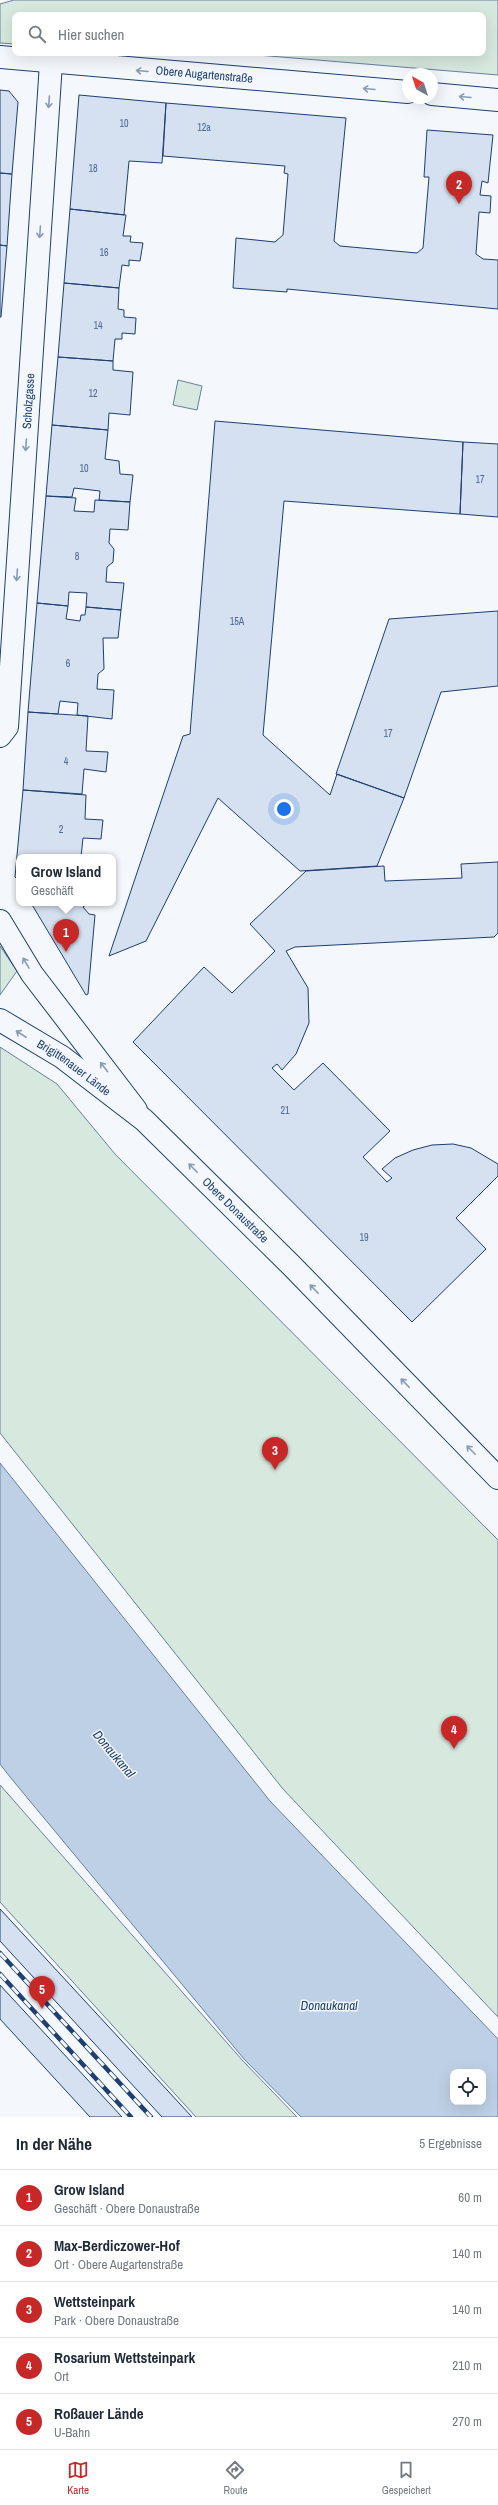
<!DOCTYPE html>
<html lang="de">
<meta charset="utf-8">
<style>
:root{--surface:#fff;--page:#f2f2f3;--text:#1f2937;--muted:#747a83;--line:#e0e1e3;--accent:#c62828}
body{margin:0;font-family:"Archivo Narrow",sans-serif;background:var(--page);color:var(--text)}
.controls{position:absolute;right:12px;bottom:12px;display:grid;overflow:hidden;border-radius:8px;box-shadow:0 4px 16px #0002}
.controls button{width:36px;height:36px;display:grid;place-items:center;padding:0;border:0;border-bottom:1px solid var(--line);background:var(--surface);color:var(--text);font:20px sans-serif}
.compass{position:absolute;left:402px;top:68px;width:36px;height:36px;border-radius:50%;background:var(--surface);box-shadow:0 4px 16px #0002;rotate:321deg}
.you{position:absolute;left:284px;top:809px;width:14px;height:14px;margin:-10px;border:3px solid #fff;border-radius:50%;background:#1a73e8;box-shadow:0 0 0 6px #1a73e833}
.badge{display:grid;place-items:center;width:26px;height:26px;border-radius:50%;background:var(--accent);color:#fff;font-size:13px;font-weight:700}
.pin{position:absolute;translate:-50% -33px;filter:drop-shadow(0 1px 2px #0008)}
.pin::after{content:'';position:absolute;top:21px;width:14px;height:12px;background:inherit;clip-path:polygon(0 0,100% 0,50% 100%)}
.popup{position:absolute;left:16px;top:854px;width:100px;height:52px;box-sizing:border-box;display:grid;place-content:center;border-radius:8px;background:var(--surface);filter:drop-shadow(0 1px 3px #0005);font-size:13px;white-space:nowrap;color:var(--muted)}
.popup b{font-size:15px;color:var(--text)}
.popup::after{content:'';position:absolute;left:50%;top:100%;margin-left:-8px;border:8px solid transparent;border-top-color:var(--surface)}
.list{margin:0;padding:0;list-style:none}
h2{display:flex;justify-content:space-between;align-items:center;height:52px;margin:0;padding:0 16px;font-size:17px}
h2 small{font-size:13px;font-weight:400;color:var(--muted)}
.list li{display:grid;grid-template-columns:26px 1fr auto;gap:12px;align-items:center;box-sizing:border-box;height:56px;padding:0 16px;border-top:1px solid var(--line)}
.list b{display:block;font-size:15px;white-space:nowrap}
.list p{margin:0;font-size:13px;white-space:nowrap;color:var(--muted)}
.list em{font-size:13px;font-style:normal;color:var(--muted)}
.icon{flex:none;width:22px;height:22px;fill:none;stroke:currentColor;stroke-width:2;stroke-linecap:round;stroke-linejoin:round}
.map{position:relative;flex:none;width:498px;height:2117px;overflow:hidden}
.search{position:absolute;background:var(--surface);box-shadow:0 4px 16px #0002;left:12px;right:12px;top:12px;height:44px;display:flex;align-items:center;gap:10px;box-sizing:border-box;padding:0 14px;border-radius:8px;color:var(--muted);font-size:15px}
.sheet{height:332px;background:var(--surface)}
nav{display:flex;justify-content:space-around;align-items:center;box-sizing:border-box;height:56px;border-top:1px solid var(--line);background:var(--surface);font-size:11px;color:var(--muted)}
nav a{display:grid;justify-items:center;gap:2px}
nav .on{color:var(--accent)}
.map>svg:first-child{display:block}
.green{fill:#d7e8df;stroke:#687fa3}
.water{fill:#bed0e5;stroke:#687fa3;fill-rule:evenodd}
.building{fill:#d5e0f0;stroke:#1d3f73}
.lines{fill:none;stroke-linecap:round;stroke-linejoin:round}
.street-casing{stroke:#1d3f73;stroke-width:24}
.secondary-casing{stroke:#1d3f73;stroke-width:24}
.primary-casing{stroke:#1d3f73;stroke-width:24}
.street{stroke:#f4f7fb;stroke-width:22}
.secondary{stroke:#f4f7fb;stroke-width:22}
.primary{stroke:#f4f7fb;stroke-width:22}
.rail-casing{stroke:#1d3f73;stroke-width:4.5}
.rail{stroke:#f4f7fb;stroke-width:3;stroke-dasharray:9;stroke-linecap:butt}
.oneway{stroke:#889bb7}
.labels{text-anchor:middle;dominant-baseline:central;stroke-width:3;stroke-linejoin:round;paint-order:stroke}
.number-label{font-size:10px;fill:#4b6792}
.street-label{font-size:12px;fill:#1d3f73;stroke:#f4f7fb}
.water-label{font-size:13px;font-style:italic;fill:#1d3f73;stroke:#f4f7fb}
</style>
<div class="map">
<svg width="498" height="2117" viewBox="0 0 498 2117">
<rect width="100%" height="100%" fill="#f4f7fb"/>
<path class="green" d="M14,0H498V75L233,53H483V15H15V44L0,43V4Z
M178,380L202,386L197,410L173,405Z
M0,946L17,971L0,995Z
M0,1047L57,1084L115,1154L498,1540V2017L283,1789L0,1433Z
M0,1785L243,2061L297,2117H196L0,1902Z"/>
<path class="water" d="M0,1463L270,1801L498,2039V2117H301L244,2059L10,1777L0,1764ZM453,2072H483V2102H453Z"/>
<path class="building" d="M0,90L9,91L18,102L12,174L0,173Z
M79,95L166,103L162,163L129,161L124,215L70,209Z
M166,103L346,118L334,241L340,246L417,253L423,248L429,177H424L427,130L493,135L488,183L482,181L480,195L491,196L490,213L479,212L476,254L483,259L498,260V309L287,289V292L233,288L236,238L275,242L283,235L288,174L284,173L285,166L163,156Z
M0,173L12,174L7,246L0,245Z
M70,209L126,215L123,236H131L130,242L143,243L140,261L129,260V266L122,265L119,288L64,283Z
M0,245L7,246L1,317H0Z
M64,283L119,288L118,309L124,310V317L136,318L135,334L122,333V339H115L113,361L58,357Z
M58,357L113,361V370L133,372L130,415L109,413L108,430L52,425Z
M215,421L463,442L460,514L284,501L263,735L330,795L337,774L404,798L377,866L300,871L218,798L146,941L109,956L183,736L190,734Z
M52,425L108,430L105,459L119,461L120,474L133,475L130,502L99,500L100,491L74,488L72,497L46,496Z
M463,442L498,444V517L460,514Z
M46,496L76,498L74,511L94,512L95,500L130,502L128,530L110,529L109,543L114,549L113,562L107,567L106,582L124,583L121,610L86,607L87,593L69,592L68,606L37,603Z
M37,603L68,606L66,619L80,621L81,615H85L86,607L121,610L118,638H103L104,669L98,674L97,689L114,690L112,719L77,715L78,703L60,701L58,714L28,712Z
M498,611V686L441,692L404,798L336,774L389,619Z
M28,712L88,716L86,751L108,752L106,772L84,769L82,794L23,790Z
M23,790L86,795L85,819L103,820L101,839L83,838L81,857H19L18,880L15,877Z
M498,862V933L494,937L295,947L286,951L308,988L309,1023L296,1054L282,1070L277,1064L272,1068L294,1090L323,1063L390,1131L363,1157L387,1182L392,1178L382,1169L395,1158L413,1150L432,1145L453,1144L471,1148L498,1164V1176L456,1218L486,1249L412,1322L133,1042L204,967L232,993L275,951L250,924L306,871L384,866L385,881L462,878L461,864Z
M31,903H88L83,907L89,914L95,915L88,994L86,995Z
M0,1909L192,2117H162L0,1941Z
M0,1985L122,2117H90L0,2019Z"/>
<g class="lines">
<g class="street-casing">
<g id="street">
<path id="s1" d="M0,57L408,92"/>
<path d="M432,94L498,100"/>
<path id="s2" d="M0,736L7,727L51,63"/>
</g>
</g>
<g class="secondary-casing">
<path id="secondary" d="M0,921L32,974L136,1110"/>
</g>
<g class="primary-casing">
<g id="primary">
<path id="s3" d="M0,1020L62,1057L144,1120L291,1265L498,1478"/>
</g>
</g>
<use href="#street" class="street"/>
<use href="#secondary" class="secondary"/>
<use href="#primary" class="primary"/>
<g class="rail-casing">
<path id="rail" d="M0,1953L151,2117
M0,1974L131,2117"/>
</g>
<use href="#rail" class="rail"/>
</g>
<defs><path id="oneway-shaft" d="M-6 0H5M1.5-3L5.5 0L1.5 3" fill="none" stroke-width="1.6" stroke-linecap="round" stroke-linejoin="round"/></defs>
<g class="oneway">
<use href="#oneway-shaft" transform="translate(142 71) rotate(-175)"/>
<use href="#oneway-shaft" transform="translate(369 89) rotate(-175)"/>
<use href="#oneway-shaft" transform="translate(465 97) rotate(-175)"/>
<use href="#oneway-shaft" transform="translate(49 102) rotate(94)"/>
<use href="#oneway-shaft" transform="translate(40 232) rotate(94)"/>
<use href="#oneway-shaft" transform="translate(26 445) rotate(94)"/>
<use href="#oneway-shaft" transform="translate(17 575) rotate(94)"/>
<use href="#oneway-shaft" transform="translate(26 963) rotate(-121)"/>
<use href="#oneway-shaft" transform="translate(21 1034) rotate(-147)"/>
<use href="#oneway-shaft" transform="translate(104 1067) rotate(-128)"/>
<use href="#oneway-shaft" transform="translate(193 1168) rotate(-135)"/>
<use href="#oneway-shaft" transform="translate(314 1289) rotate(-134)"/>
<use href="#oneway-shaft" transform="translate(405 1383) rotate(-134)"/>
<use href="#oneway-shaft" transform="translate(471 1450) rotate(-135)"/>
</g>
<g class="labels">
<g class="number-label">
<text x="124" y="123">10</text>
<text x="204" y="127">12a</text>
<text x="93" y="168">18</text>
<text x="104" y="252">16</text>
<text x="98" y="325">14</text>
<text x="93" y="393">12</text>
<text x="84" y="468">10</text>
<text x="480" y="479">17</text>
<text x="77" y="556">8</text>
<text x="237" y="621">15A</text>
<text x="68" y="663">6</text>
<text x="388" y="733">17</text>
<text x="66" y="761">4</text>
<text x="61" y="829">2</text>
<text x="285" y="1110">21</text>
<text x="364" y="1237">19</text>
</g>
<g class="street-label">
<text stroke="none"><textPath href="#s1" startOffset="205">Obere Augartenstraße</textPath></text>
<text stroke="none"><textPath href="#s2" startOffset="338">Scholzgasse</textPath></text>
<text stroke="none"><textPath href="#s3" startOffset="88">Brigittenauer Lände</textPath></text>
<text stroke="none"><textPath href="#s3" startOffset="304">Obere Donaustraße</textPath></text>
</g>
<g class="water-label">
<text transform="translate(114 1754) rotate(50)">Donaukanal</text>
<text x="329" y="2005">Donaukanal</text>
</g>
</g>
</svg>
<div class="controls">
<button><svg class="icon" aria-label="locate" viewBox="0 0 24 24"><circle cx="12" cy="12" r="6"/><path d="M12 2v4M12 18v4M2 12h4M18 12h4"/></svg></button>
</div>
<svg class="compass" viewBox="-18 -18 36 36"><path d="M0-13l5 13h-10z" fill="#e53935"/><path d="M0 13l5-13h-10z" fill="#747a83"/></svg>
<div class="you"></div>
<div class="pin badge" style="left:66px;top:952px">1</div>
<div class="popup"><b>Grow Island</b>Geschäft</div>
<div class="pin badge" style="left:459px;top:204px">2</div>
<div class="pin badge" style="left:275px;top:1470px">3</div>
<div class="pin badge" style="left:454px;top:1749px">4</div>
<div class="pin badge" style="left:42px;top:2009px">5</div>
<div class="search"><svg class="icon" aria-label="search" viewBox="0 0 24 24"><circle cx="10" cy="10" r="6"/><path d="M15 15l6 6"/></svg>Hier suchen</div>
</div>
<section class="sheet">
<h2>In der Nähe<small>5 Ergebnisse</small></h2>
<ul class="list">
<li><span class="badge">1</span><div><b>Grow Island</b><p>Geschäft · Obere Donaustraße</p></div><em>60 m</em></li>
<li><span class="badge">2</span><div><b>Max-Berdiczower-Hof</b><p>Ort · Obere Augartenstraße</p></div><em>140 m</em></li>
<li><span class="badge">3</span><div><b>Wettsteinpark</b><p>Park · Obere Donaustraße</p></div><em>140 m</em></li>
<li><span class="badge">4</span><div><b>Rosarium Wettsteinpark</b><p>Ort</p></div><em>210 m</em></li>
<li><span class="badge">5</span><div><b>Roßauer Lände</b><p>U-Bahn</p></div><em>270 m</em></li>
</ul>
</section>
<nav>
<a class="on"><svg class="icon" aria-label="map" viewBox="0 0 24 24"><path d="M3 6l6-2 6 2 6-2v14l-6 2-6-2-6 2zM9 4v14M15 6v14"/></svg>Karte</a>
<a><svg class="icon" aria-label="directions" viewBox="0 0 24 24"><path d="M12 3l9 9-9 9-9-9zM9 14v-3h6M13 9l2 2-2 2"/></svg>Route</a>
<a><svg class="icon" aria-label="saved" viewBox="0 0 24 24"><path d="M7 4h10v16l-5-4-5 4z"/></svg>Gespeichert</a>
</nav>
